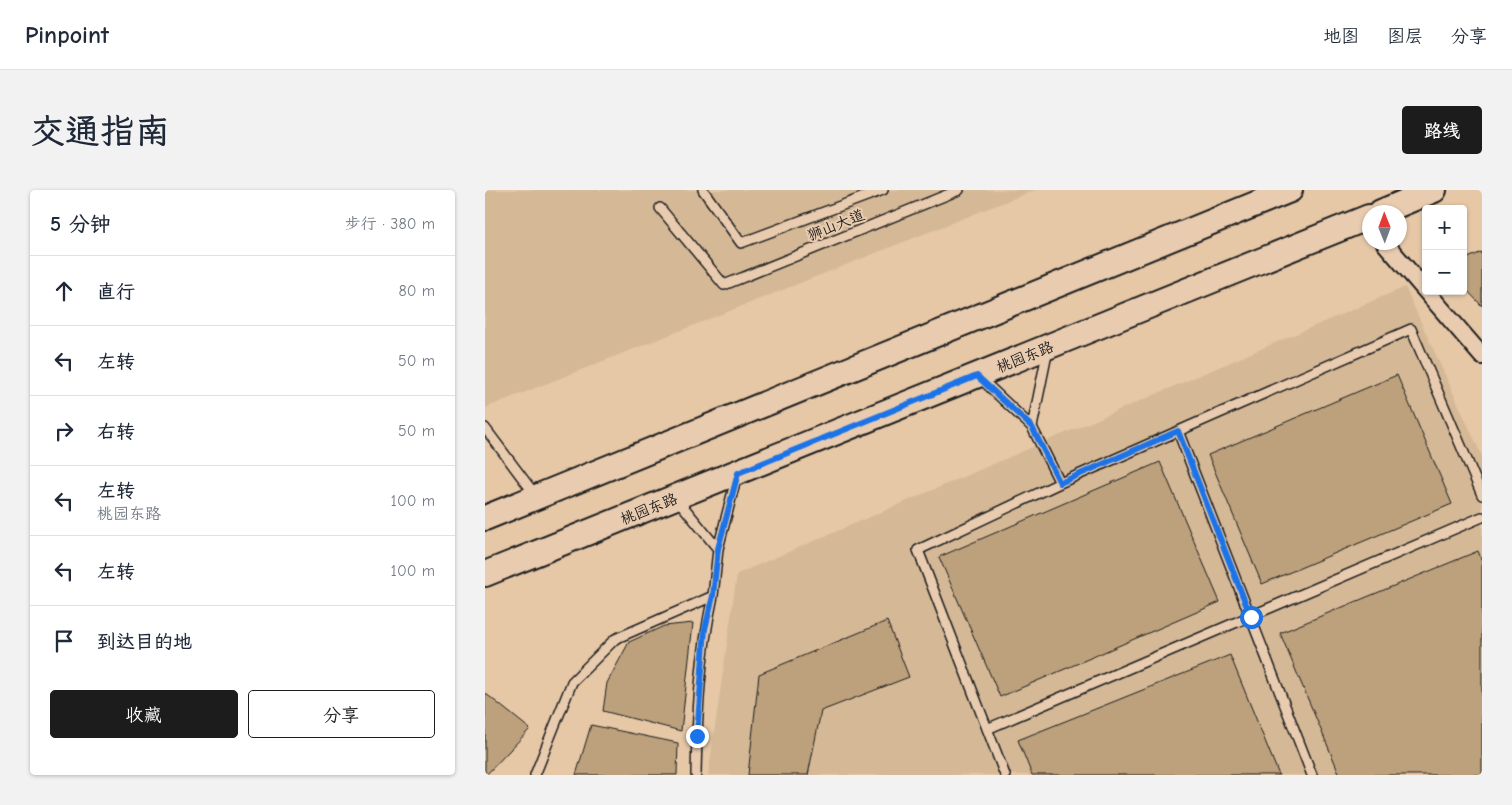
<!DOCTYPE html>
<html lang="zh">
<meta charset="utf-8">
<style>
:root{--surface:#fff;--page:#f2f2f3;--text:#1f2937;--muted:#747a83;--line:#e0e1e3;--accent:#1c1c1c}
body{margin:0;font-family:"Comic Neue","LXGW WenKai TC",sans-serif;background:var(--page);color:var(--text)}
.controls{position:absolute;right:15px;top:15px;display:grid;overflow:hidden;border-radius:5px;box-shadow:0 1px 4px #0004}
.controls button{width:45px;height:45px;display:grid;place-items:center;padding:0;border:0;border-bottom:1px solid var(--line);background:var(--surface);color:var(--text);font:25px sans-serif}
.compass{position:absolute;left:877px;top:15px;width:45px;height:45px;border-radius:50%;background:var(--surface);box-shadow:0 1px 4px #0004;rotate:359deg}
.stop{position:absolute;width:15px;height:15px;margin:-11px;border:4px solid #1a73e8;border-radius:50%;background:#fff}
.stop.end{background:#1a73e8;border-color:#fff;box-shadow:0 1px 5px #0008}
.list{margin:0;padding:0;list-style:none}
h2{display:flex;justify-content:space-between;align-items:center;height:65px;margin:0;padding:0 20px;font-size:21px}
h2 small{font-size:16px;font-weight:400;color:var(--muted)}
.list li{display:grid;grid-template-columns:32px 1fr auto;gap:15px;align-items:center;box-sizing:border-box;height:70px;padding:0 20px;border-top:1px solid var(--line)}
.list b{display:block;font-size:19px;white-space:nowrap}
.list p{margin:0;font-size:16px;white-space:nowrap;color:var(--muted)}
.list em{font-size:16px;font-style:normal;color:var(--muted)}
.actions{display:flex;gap:10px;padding:15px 20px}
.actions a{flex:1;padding:11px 0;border:1px solid var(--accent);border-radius:5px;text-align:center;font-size:18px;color:var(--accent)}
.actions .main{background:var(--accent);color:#fff}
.icon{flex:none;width:28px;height:28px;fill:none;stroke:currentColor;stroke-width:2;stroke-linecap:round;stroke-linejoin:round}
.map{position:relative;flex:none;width:997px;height:585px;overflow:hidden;border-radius:5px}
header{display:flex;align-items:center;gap:30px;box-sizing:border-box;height:70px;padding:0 25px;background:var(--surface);border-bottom:1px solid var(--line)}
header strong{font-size:24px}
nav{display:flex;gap:28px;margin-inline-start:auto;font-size:18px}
.intro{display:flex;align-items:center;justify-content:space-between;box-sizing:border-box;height:120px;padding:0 30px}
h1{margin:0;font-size:35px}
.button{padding:12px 22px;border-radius:5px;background:var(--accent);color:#fff;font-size:18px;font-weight:700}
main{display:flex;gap:30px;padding:0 30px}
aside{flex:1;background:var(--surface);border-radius:5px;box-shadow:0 1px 4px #0004}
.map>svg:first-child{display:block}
.built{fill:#d5b997}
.building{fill:#bca17c;stroke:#1c1c1c}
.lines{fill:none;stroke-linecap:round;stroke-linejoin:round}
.lane-casing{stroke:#1c1c1c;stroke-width:12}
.street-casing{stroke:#1c1c1c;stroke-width:20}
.secondary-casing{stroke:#1c1c1c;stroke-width:28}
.lane{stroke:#e9ccb0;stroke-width:9}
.street{stroke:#e9ccb0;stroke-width:16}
.secondary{stroke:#e9ccb0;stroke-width:24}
.route{stroke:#1a73e8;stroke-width:6}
.labels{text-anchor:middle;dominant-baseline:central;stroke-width:4;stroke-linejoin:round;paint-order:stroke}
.street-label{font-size:15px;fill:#1c1c1c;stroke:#e9ccb0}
</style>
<header>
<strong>Pinpoint</strong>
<nav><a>地图</a><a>图层</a><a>分享</a></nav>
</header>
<div class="intro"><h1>交通指南</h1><a class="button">路线</a></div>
<main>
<aside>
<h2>5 分钟<small>步行 · 380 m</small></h2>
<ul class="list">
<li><svg class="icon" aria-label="ahead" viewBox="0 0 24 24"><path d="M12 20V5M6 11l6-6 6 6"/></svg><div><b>直行</b></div><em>80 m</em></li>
<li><svg class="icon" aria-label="left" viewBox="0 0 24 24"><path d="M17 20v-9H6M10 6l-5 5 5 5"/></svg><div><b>左转</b></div><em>50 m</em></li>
<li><svg class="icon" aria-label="right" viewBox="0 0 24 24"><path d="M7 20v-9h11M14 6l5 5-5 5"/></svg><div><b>右转</b></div><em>50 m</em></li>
<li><svg class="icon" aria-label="left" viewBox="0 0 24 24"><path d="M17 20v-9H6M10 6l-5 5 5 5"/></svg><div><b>左转</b><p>桃园东路</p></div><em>100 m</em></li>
<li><svg class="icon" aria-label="left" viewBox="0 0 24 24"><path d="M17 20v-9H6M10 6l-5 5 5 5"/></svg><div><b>左转</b></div><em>100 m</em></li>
<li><svg class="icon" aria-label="arrive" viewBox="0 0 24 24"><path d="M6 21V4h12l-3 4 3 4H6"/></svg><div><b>到达目的地</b></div></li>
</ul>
<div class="actions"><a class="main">收藏</a><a>分享</a></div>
</aside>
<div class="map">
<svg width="997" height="585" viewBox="0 0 997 585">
<rect width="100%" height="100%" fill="#e6c8a7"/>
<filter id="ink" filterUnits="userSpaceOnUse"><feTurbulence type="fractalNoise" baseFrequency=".02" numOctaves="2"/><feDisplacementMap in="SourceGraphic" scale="10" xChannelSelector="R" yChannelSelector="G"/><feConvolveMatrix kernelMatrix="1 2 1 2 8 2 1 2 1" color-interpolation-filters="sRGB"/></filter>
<g filter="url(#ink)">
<path class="built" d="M0,0H550L0,218Z
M920,97L997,266V585H223L252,384Z"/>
<path class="building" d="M997,62V116L978,96V70Z
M912,185L967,314L777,394L723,265Z
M675,272L735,412L515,507L454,367Z
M993,361L997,371V585H855L795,443Z
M402,431L424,487L336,521L323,585H263L274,484Z
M208,433L196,541L118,521L122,493L144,452L179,436Z
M745,465L794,585H547L533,550Z
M0,503L45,539L1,585H0Z
M106,535L193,553L192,585H91Z"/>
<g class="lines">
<g class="lane-casing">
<path id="lane" d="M218,0L256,53L398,0
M175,18L239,95L474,0
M493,186L547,237L563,159
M547,237L575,293
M0,238L51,306
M693,241L827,585
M192,309L233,359
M502,539L997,327
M50,585L87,492L130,449L228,406L233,359L252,285
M211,585C212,526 215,464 228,406
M520,585L433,360L575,293L926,139L997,305"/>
</g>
<g class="street-casing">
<path id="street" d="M899,52L941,101
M941,101L997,166"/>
</g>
<g class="secondary-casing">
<path id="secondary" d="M896,22L949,0
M0,328L805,0
M0,384L884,27"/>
</g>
<use href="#lane" class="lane"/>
<use href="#street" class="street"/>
<use href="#secondary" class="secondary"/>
</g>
</g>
<g class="lines" filter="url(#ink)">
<path class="route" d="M212,546L220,439L228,406L233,359L253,283L492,186L547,237L575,293L693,241L766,427"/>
</g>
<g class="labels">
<g class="street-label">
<text transform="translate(351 35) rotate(-22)">狮山大道</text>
<text transform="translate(540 167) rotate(-22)">桃园东路</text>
<text transform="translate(164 319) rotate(-22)">桃园东路</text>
</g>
</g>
</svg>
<div class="controls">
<button>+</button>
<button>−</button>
</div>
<svg class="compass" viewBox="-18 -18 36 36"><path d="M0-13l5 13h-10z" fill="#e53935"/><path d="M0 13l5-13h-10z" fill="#747a83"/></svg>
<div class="stop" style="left:766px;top:427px"></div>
<div class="stop end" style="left:212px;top:546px"></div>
</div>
</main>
